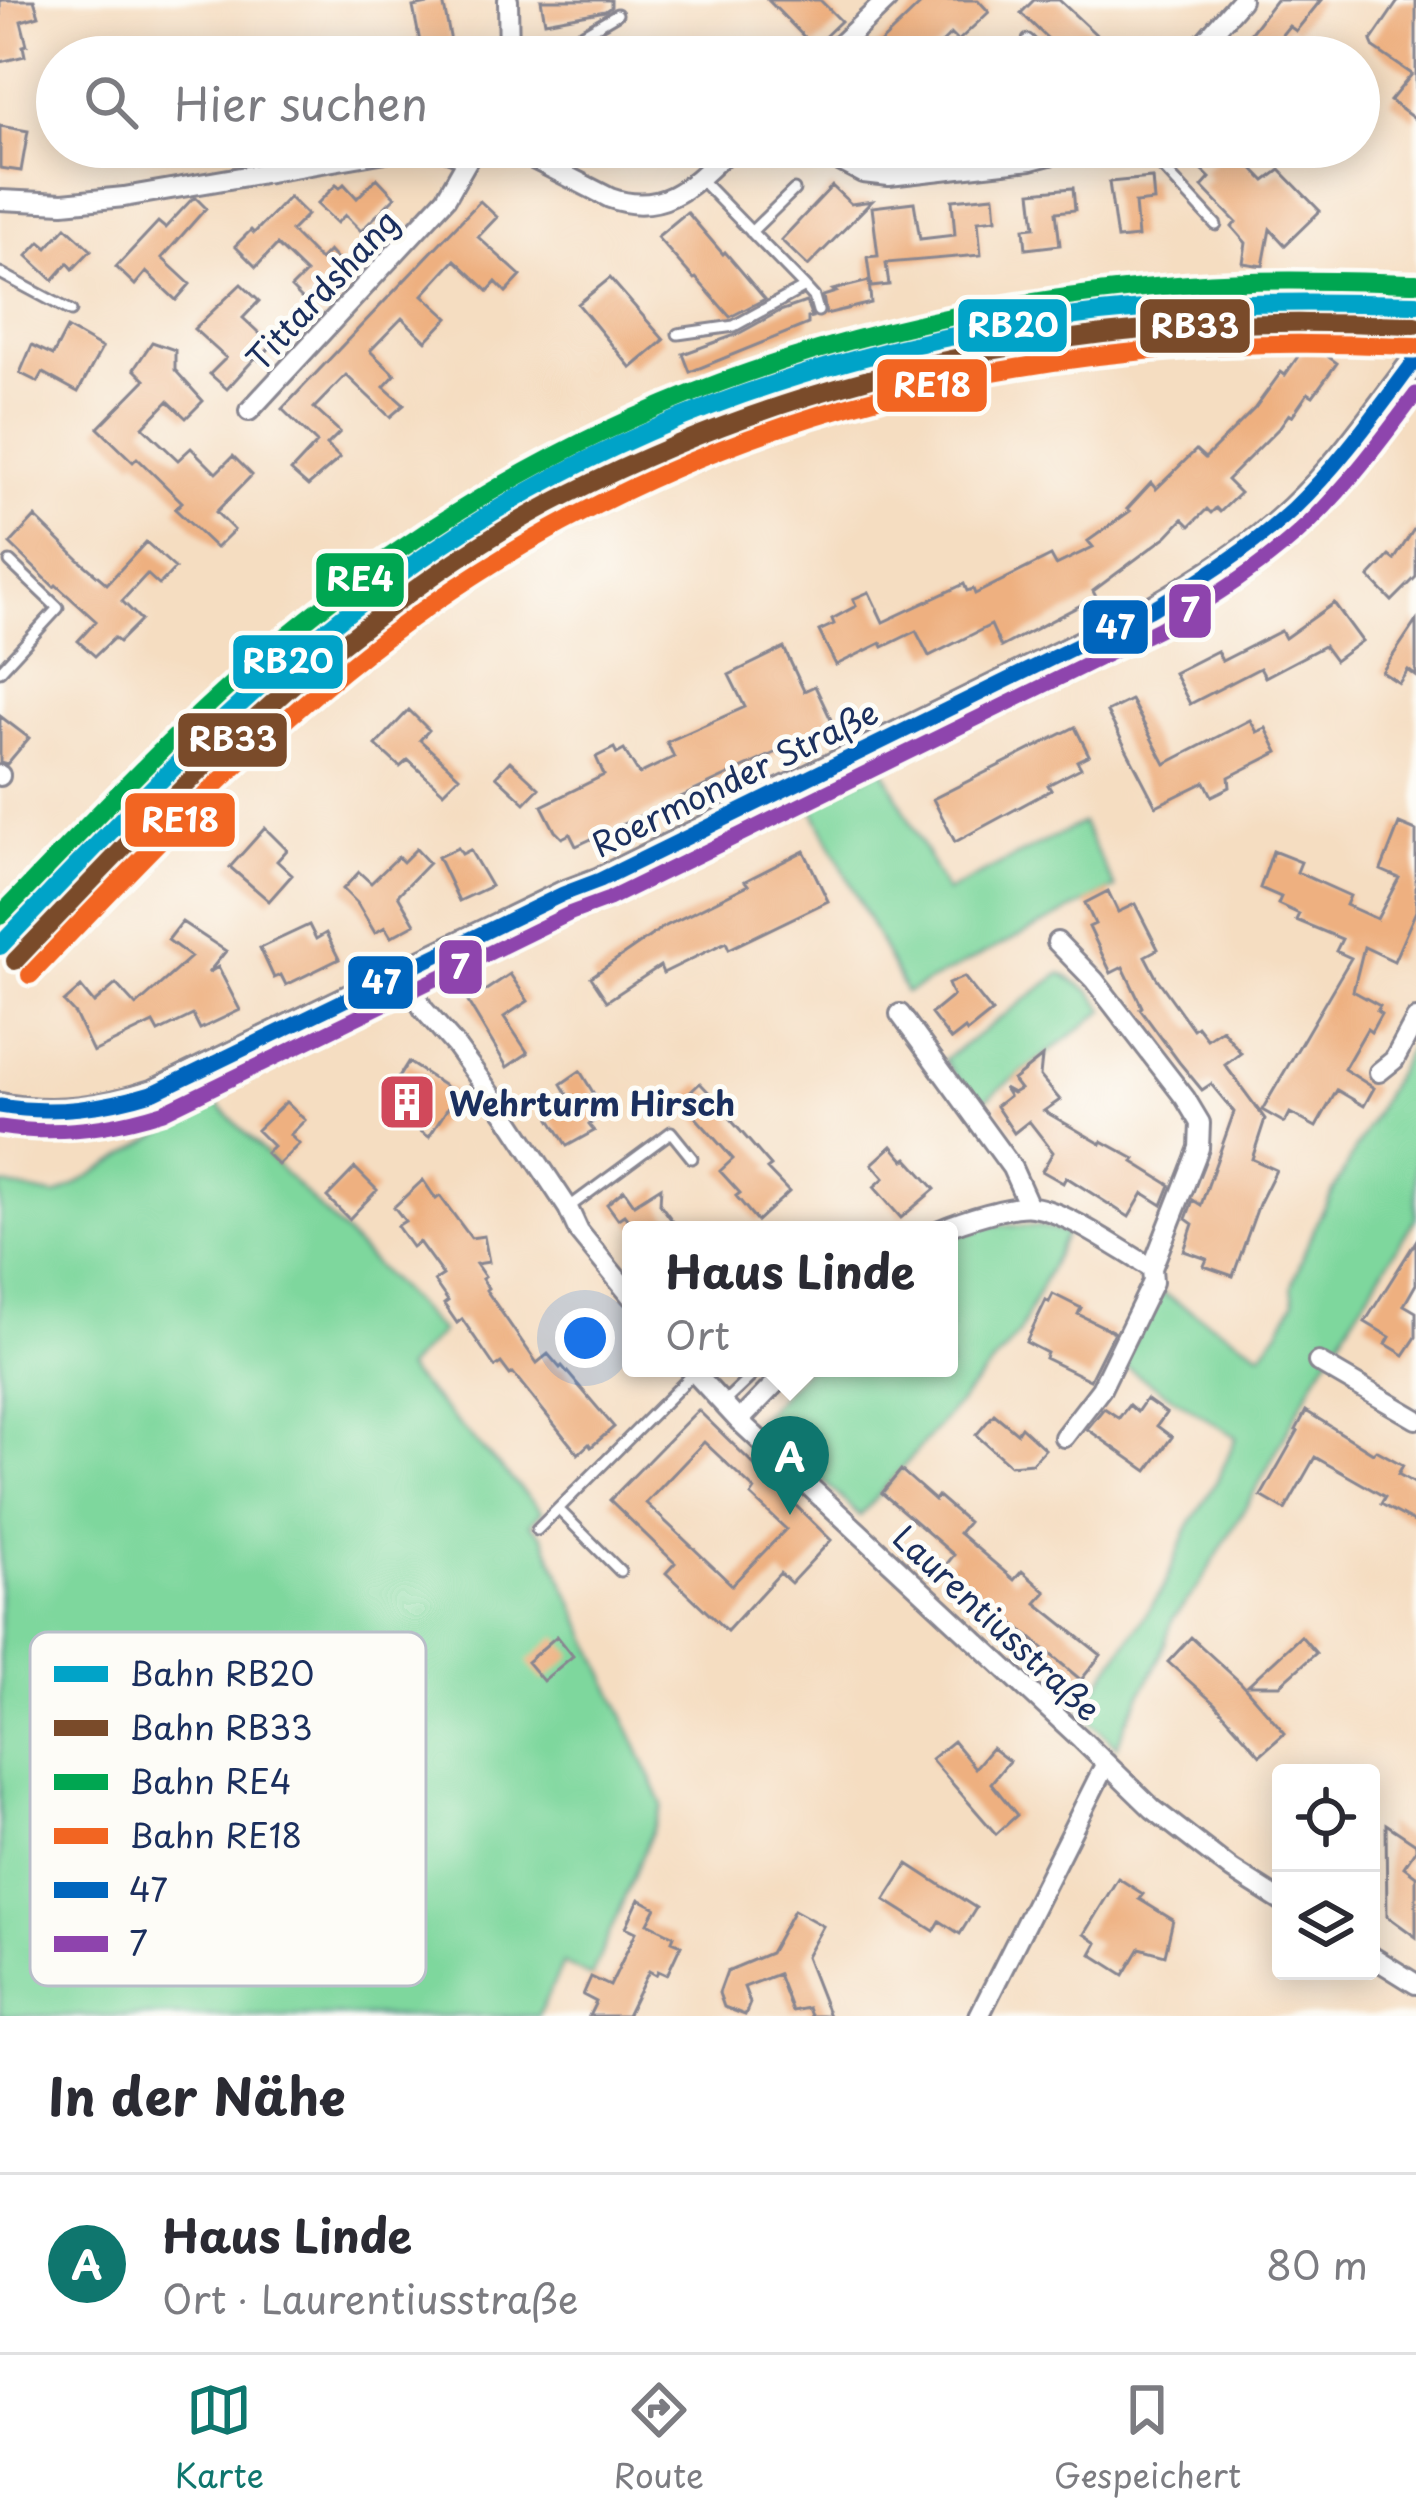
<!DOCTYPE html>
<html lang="de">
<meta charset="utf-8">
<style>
:root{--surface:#fff;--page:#f7f7f7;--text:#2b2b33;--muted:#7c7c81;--line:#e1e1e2;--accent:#0f766e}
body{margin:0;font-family:"Playpen Sans",sans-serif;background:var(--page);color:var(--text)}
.controls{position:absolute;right:36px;bottom:36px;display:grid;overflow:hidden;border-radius:12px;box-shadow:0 6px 30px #0003}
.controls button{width:108px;height:108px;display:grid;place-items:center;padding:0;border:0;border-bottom:3px solid var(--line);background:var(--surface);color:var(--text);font:60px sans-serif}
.you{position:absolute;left:585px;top:1338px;width:42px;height:42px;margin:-30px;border:9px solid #fff;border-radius:50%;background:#1a73e8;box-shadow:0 0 0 18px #1a73e833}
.badge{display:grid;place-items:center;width:78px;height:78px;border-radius:50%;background:var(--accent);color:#fff;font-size:39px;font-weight:700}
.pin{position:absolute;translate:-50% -99px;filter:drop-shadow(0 3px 6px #0008)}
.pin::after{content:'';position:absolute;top:63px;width:42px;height:36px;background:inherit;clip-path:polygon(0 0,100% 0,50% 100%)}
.popup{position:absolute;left:622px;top:1221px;width:336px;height:156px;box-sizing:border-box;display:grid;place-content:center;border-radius:12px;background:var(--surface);filter:drop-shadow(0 3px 9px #0005);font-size:39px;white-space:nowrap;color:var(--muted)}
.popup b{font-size:45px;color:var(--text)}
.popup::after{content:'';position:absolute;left:50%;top:100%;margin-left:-24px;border:24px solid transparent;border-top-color:var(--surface)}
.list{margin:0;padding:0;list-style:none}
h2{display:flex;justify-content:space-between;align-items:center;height:156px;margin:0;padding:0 48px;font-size:51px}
h2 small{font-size:39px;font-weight:400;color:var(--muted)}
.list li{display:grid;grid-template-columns:78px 1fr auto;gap:36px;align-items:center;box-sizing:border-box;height:180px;padding:0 48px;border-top:3px solid var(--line)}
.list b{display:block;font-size:45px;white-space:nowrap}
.list p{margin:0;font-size:39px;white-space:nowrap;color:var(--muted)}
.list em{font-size:39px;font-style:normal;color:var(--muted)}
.icon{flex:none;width:66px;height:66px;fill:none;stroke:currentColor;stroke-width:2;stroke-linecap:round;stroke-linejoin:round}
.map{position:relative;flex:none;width:1416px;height:2016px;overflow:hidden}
.search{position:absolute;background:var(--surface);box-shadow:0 6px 30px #0003;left:36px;right:36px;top:36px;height:132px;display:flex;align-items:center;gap:30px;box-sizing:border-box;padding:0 42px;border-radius:66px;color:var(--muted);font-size:45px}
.sheet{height:336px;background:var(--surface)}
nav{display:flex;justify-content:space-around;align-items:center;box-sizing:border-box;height:168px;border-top:3px solid var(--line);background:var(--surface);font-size:33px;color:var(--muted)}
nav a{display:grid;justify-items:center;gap:6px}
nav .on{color:var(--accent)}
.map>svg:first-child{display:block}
.green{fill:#7ed79d;stroke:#4c837e;stroke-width:3}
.building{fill:#eeb080;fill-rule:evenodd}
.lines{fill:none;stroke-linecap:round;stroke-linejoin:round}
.service-casing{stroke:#888690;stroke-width:15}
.minor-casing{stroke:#888690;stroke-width:24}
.secondary-casing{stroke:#888690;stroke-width:30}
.service{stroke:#fff;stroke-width:9}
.minor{stroke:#fff;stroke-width:18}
.secondary{stroke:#fde4d0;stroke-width:24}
.bus-1-casing{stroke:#fdfcf7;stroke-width:24}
.bus-2-casing{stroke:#fdfcf7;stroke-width:24}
.bus-1{stroke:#0065bd;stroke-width:15}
.bus-2{stroke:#8e44ad;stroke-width:15}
.rail-1-casing{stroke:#fdfcf7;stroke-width:27}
.rail-2-casing{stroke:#fdfcf7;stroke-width:27}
.rail-3-casing{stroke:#fdfcf7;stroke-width:27}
.rail-4-casing{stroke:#fdfcf7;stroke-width:27}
.rail-1{stroke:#01a3c8;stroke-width:18}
.rail-2{stroke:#7a4b2a;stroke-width:18}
.rail-3{stroke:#00a651;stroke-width:18}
.rail-4{stroke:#f26522;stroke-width:18}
.labels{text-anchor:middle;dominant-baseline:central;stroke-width:10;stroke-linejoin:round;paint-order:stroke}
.street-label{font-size:33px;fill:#1b2f5e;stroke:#fdfcf7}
.poi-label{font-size:33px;font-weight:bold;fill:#1b2f5e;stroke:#fdfcf7;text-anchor:start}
.key{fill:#fdfcf7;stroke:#b9bec9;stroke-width:3}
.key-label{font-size:33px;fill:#1b2f5e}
.line-badge{stroke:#fdfcf7;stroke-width:4.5}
.badge-label{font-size:33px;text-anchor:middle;font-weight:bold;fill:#fff}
</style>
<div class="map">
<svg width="1416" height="2016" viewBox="0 0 1416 2016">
<rect width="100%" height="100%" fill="#fdfcf7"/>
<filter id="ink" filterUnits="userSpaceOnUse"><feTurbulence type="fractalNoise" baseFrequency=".00833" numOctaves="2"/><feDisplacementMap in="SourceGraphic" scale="24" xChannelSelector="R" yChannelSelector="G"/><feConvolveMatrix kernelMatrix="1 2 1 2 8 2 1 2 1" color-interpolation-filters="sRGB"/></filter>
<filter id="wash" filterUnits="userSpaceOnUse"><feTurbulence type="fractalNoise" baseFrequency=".004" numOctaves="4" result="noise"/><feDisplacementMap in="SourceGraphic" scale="48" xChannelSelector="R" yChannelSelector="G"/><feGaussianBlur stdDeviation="2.7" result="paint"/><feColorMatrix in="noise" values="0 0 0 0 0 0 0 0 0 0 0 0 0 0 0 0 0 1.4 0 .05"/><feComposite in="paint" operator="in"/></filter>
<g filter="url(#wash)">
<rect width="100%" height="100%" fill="#f5ddc1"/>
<path class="green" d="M883,768L946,892L1082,823L1115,888L906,993L810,804Z
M1061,973L1091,992L1105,1010L978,1105L944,1060Z
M1416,1036V1217L1315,1378L1259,1484L1197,1589L1173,1618L1159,1661L1126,1722L1117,1747L1081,1711L1164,1587L1186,1532L1220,1475L1236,1437L1122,1365L1158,1291L1261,1353L1279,1330L1294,1302L1292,1286L1313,1229Z
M215,1102L441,1332L405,1369L542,1511L530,1524L543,1536L663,1805L591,1977L563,1963L538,2016H0V1184L56,1196Z
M992,1225L1041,1227L1066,1233L1018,1335L860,1516L759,1419L806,1368H949V1238Z"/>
<g id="blocks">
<path class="building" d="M0,0H34L39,16L21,21L27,45L23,46L25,56L0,62Z
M541,0H611V7L605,11L545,22Z
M768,0H820L841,21L814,47Z
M925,0H978L989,12L958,41L951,34L927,57H866Z
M1034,0H1059L1120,57H1067L1021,13Z
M1276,0H1321L1296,31L1289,26L1264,57H1232Z
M1399,0H1416V120L1390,101L1412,74L1374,48L1371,41Z
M443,1L454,57H423L413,7Z
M0,126L28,131L21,171L0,168Z
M1229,147H1232L1265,181L1280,170L1320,211L1285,245L1270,229L1263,266L1243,263L1246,243L1232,227L1236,222L1202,187L1210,178L1203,171Z
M377,178L395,197L361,231L345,215L337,223L317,204L336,185L340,188L344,184L357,198Z
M1152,178L1154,201L1135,203L1138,237L1117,239L1109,182Z
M832,186L851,204L872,201L808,266L781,240Z
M1073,188L1075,210L1056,212L1060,245L1026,249L1024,228L1035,227L1031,192Z
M994,196L996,219L978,221L981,255L886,263L889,285L871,287L867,257L878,256L872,207L914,202L920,239L955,235L952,200Z
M289,197L307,215L291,231L320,260L329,251L342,265L305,302L291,288L306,273L277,245L256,267L235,246L251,230L254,233Z
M196,198L206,208L162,258L190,284L176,300L146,272L135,285L116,267L158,222L165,228L192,199Z
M480,201L497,217L478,237L521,276L506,292L496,282L488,291L455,260L423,295L448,318L426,341L402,318L370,351L395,375L384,387L404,405L390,417L346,375L314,408L340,432L327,445L340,458L308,486L291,471L317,443L282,409Z
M687,212L723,254L725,252L765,299L730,317L696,278L694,279L657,237Z
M66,227L91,250L73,269L68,263L53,280L27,256L40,242L47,248Z
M610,278L664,340L631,368L578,304Z
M869,281L871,303L826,314L823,296L836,292L833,290Z
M241,284L259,301L243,318L272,345L259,360L256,357L227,389L210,374L226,358L194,329Z
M806,302L812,317L808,318V324L690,372L683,354L738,334L780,311Z
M67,328L102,348L78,392L43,373L38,382L20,373L32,345L53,355Z
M152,342L175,350V370L203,401L186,418L168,401L143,427L178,460L191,448L216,473L233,456L252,475L216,512L234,530L216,548L175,509L182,502L137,458L133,462L98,428L145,380L134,369Z
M1308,342L1337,363L1313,396L1308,393L1292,416L1289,414L1279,428L1227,480L1240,493L1220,512L1216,508L1211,513L1207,509L1190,526L1183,519L1167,536L1093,591L1096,597L1001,647L991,625L929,656L916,631L883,647L881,643L836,665L819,631L834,624L832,619L856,606L853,599L869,592L883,622L964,584L967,591L973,589L975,594L1051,556L1056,565L1093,547L1088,541L1130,511L1127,509L1151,483L1156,489L1196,450L1205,458L1255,408L1281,372L1285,375Z
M35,517L79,560L107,584L146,542L175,568L159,585L147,574L122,601L141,620L119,642L114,638L95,656L78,641L96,621L56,585L54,587L10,544Z
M1416,526V577L1392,601L1369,577L1389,556L1394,560Z
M1334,603L1362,641L1335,661L1324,646L1265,677L1260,668L1190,704L1174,673L1217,651L1222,661L1281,631L1285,638Z
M1416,621V676L1408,670L1399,683L1382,672Z
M784,648L804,691L815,686L835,728L823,734L820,732L576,846L570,834L562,838L555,831L542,806L604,775L596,757L614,748L617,754L624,750L639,774L674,757L667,742L745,707L729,675Z
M1131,700L1165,764L1250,720L1257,732L1266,728L1278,752L1229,777L1230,787L1212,796L1205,782L1156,806L1107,712Z
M409,710L429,730L420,740L459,776L443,792L408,760L400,767L376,745Z
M0,716L29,738L7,764L0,762Z
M1075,727L1089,755L1077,761L1081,768L1048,785L1051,790L955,842L933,799Z
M510,761L539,788L525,803L496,776Z
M1399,824L1416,831V911L1394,961L1364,947L1353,991L1380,1006L1377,1011L1381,1014L1371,1032L1367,1029L1344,1069L1374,1088L1364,1106L1337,1090L1316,1127L1290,1113L1285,1123L1262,1110L1351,958L1336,951L1342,939L1296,920L1299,914L1278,904L1281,897L1260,888L1273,851L1301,862L1297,872L1350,896L1346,905L1377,919L1399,878L1381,870Z
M265,828L287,850L277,861L292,875L269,901L230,867Z
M458,848L462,854L470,850L491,886L459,901L438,857Z
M416,849L429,863L398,895L415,924L391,937L385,927L375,933L357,903L343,889L359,872L371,883L398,857L403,862Z
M804,851L828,901L729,949L726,942L663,973L660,966L607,1001L591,977L662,928L748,885L745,881Z
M1108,891L1118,912L1135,904L1158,949L1145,956L1156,977L1193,1029L1197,1026L1207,1039L1222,1029L1241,1053L1225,1065L1265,1119L1252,1159L1276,1170L1259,1204L1233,1276L1204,1266L1207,1259L1184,1251L1193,1224L1186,1219L1193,1200L1201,1205L1234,1112L1211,1084L1202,1090L1179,1062L1140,1009L1142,1007L1123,967L1111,973L1089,927L1095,924L1085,903Z
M182,922L226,951L208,973L218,967L240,1010L200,1029L193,1015L158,1032L153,1023L93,1052L75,1014L64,1002L81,987L94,1003L116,984L136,1006L191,957L168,940Z
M309,925L316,939L326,933L339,959L286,985L281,975L274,978L260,948Z
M510,974L528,1001L504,1017L528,1053L507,1067L468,1002Z
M964,977L992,1012L967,1032L965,1029L951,1040L931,1014L953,996L948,984Z
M1042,1057L1040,1076L1060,1100L1044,1111L1101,1144L1102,1141L1135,1159L1133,1162L1170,1185L1162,1205L1143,1193L1129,1217L1066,1177L1063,1183L1042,1171L1053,1152L1029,1121L1014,1133L996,1106L1009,1096L1004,1088L1013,1093L1020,1089L1013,1080Z
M408,1062L457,1094L429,1137L394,1113L398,1107L385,1099Z
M580,1071L594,1094L584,1102L595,1120L589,1125L594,1131L567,1146L550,1119L572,1103L561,1084Z
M700,1083L733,1118L731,1120L771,1166L767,1169L789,1192L757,1221L736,1196L740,1193L720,1171L733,1159L681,1101Z
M286,1102L305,1120L290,1135L299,1144L278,1165L266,1153L273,1146L257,1130Z
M892,1146L904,1160L907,1158L935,1189L901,1218L874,1187L884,1178L872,1164Z
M355,1168L377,1190L349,1219L327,1197Z
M423,1180L436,1199L440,1196L471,1238L484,1236L489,1262L476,1264L485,1277L482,1279L488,1288L486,1290L537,1363L548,1354L560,1368L562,1366L614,1427L591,1447L589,1444L578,1454L513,1373L510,1375L501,1363L495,1367L462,1319L457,1323L444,1304L448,1301L434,1281L443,1275L419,1242L412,1247L397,1226L405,1221L394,1207Z
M661,1187L660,1204L674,1223L664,1230H636L624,1215L618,1219L607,1204L624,1190L634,1204Z
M1416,1241V1284L1404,1305L1416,1312V1337L1404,1355L1386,1344L1390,1337L1365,1322Z
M1053,1294L1081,1308L1078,1314L1114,1332L1090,1380L1045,1358L1047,1353L1026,1342L1046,1300L1049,1302Z
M1146,1399L1166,1413L1157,1426L1172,1437L1147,1471L1087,1429L1104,1408L1119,1418L1129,1405L1137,1412Z
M698,1410L831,1540L791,1583L780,1573L727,1631L666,1573L675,1563L610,1500ZM704,1442L755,1490L751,1496L786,1529L732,1585L646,1503Z
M1306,1411L1373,1453L1376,1450L1403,1465L1398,1474L1416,1484V1523L1381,1504L1385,1497L1315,1457L1285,1510L1261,1496L1298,1431L1296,1430Z
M994,1414L1017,1433L1021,1427L1045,1449L1032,1463L1010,1465L976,1435Z
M901,1470L935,1500L938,1496L968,1522L959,1533L1014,1580L1022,1571L1046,1592L1036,1603L1101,1655L1081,1680L945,1566L954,1555L882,1493Z
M557,1636L573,1656L543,1681L527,1662Z
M1301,1636L1316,1653L1280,1685H1248Z
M1191,1637L1241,1683L1285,1733L1260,1755L1215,1704L1168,1662Z
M953,1741L975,1768L992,1748L1009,1761L991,1783L1017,1815L996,1834L931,1759Z
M1386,1824L1416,1844V1849L1404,1867L1416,1876V1937L1387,1916Z
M908,1864L976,1908L960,1934L940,1921L934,1931L885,1900Z
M1118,1878L1143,1894L1139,1899L1173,1920L1165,1955L1140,1948L1124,1975L1091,1954L1097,1943L1084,1934Z
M639,1899L656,1908L648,1923L674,1936L672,1941L681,1945L667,1975L658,1971L656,1975L649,1971L627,2016H589L596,2002L583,1995L591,1977L610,1986L636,1932L626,1927Z
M794,1910L823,1926L806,1957L829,2016H811L808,2008L792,2011L778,1974L744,1987L750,2003L745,2015L724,2007L719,1993L727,1971L770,1953Z"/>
</g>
</g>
<g filter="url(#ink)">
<use href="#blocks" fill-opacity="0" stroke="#888690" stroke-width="3"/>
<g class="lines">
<g class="service-casing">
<path id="service" d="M1028,40L1045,57
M538,57L546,56L617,14
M1144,147L1216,225
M699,178L805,287L814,297L818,311
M751,232L794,190
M0,273L71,311
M678,334L734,326L805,287
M0,671L58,608L10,562
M568,1208L671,1132L692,1158
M723,1403L760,1368
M558,1509L620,1571
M537,1530L694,1373"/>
</g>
<g class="minor-casing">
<path id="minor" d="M508,0L509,57
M827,57L887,0
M1191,57L1241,0
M438,147L468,159
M510,147L610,198C666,218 695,182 732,147
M826,147L840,161L863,173L889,176L1031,160L1081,147
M0,200L63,203L124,197L415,147
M249,411L446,198L475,147
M0,775V776
M402,974L424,1010L455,1045L509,1119L568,1208L579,1232L631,1296
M900,1014L1012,1168L1029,1206
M1379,1072L1394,1060L1416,1019
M940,1230C961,1221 1012,1204 1033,1207C1068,1212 1120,1250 1152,1268L1199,1148L1200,1123L1185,1098L1094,980L1057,942
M1318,1362L1416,1419
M690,1368L739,1421L1081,1739L1153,1809L1232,1870L1281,1901
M739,1421L790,1368
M1064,1437L1101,1389L1153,1282L1152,1268
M1371,1956L1416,1984
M979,2016L1106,1763"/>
</g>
<g class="secondary-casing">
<path id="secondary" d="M0,1106C54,1117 104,1109 155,1092L563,894L600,880L1150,610C1200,581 1251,549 1293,509C1340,465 1377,410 1416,359"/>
</g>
<use href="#service" class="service"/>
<use href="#minor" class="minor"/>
<use href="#secondary" class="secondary"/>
<g class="bus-1-casing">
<path id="bus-1" d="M0,1106C54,1115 103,1108 155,1092L563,894L600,880L1150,610C1200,580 1250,549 1293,509C1340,464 1377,411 1416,359"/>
</g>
<g class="bus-2-casing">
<path id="bus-2" d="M0,1127C56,1136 109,1129 163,1112L571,913L609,899L1159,629C1213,598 1265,565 1310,522C1350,483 1383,438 1416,394"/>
</g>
<use href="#bus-1" class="bus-1"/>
<use href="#bus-2" class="bus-2"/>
<g class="rail-1-casing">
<path id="rail-1" d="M0,946C103,839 204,729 319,636C385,582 455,533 529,491C730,378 968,317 1198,305C1271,301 1343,302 1416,304"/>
</g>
<g class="rail-2-casing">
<path id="rail-2" d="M15,961C118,854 219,743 335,650C408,592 485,536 569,494C763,395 980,338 1197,326C1270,321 1343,323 1415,325"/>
</g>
<g class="rail-3-casing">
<path id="rail-3" d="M0,916C99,814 195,709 306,620C567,409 857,309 1189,284C1265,278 1341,281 1416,283"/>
</g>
<g class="rail-4-casing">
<path id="rail-4" d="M30,975C131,870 230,763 343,671C590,469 880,367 1197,347C1269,342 1342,344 1415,346"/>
</g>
<use href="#rail-1" class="rail-1"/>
<use href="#rail-2" class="rail-2"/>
<use href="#rail-3" class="rail-3"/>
<use href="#rail-4" class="rail-4"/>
</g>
</g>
<defs>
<g id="building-square" transform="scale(3)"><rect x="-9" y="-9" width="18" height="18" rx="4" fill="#d1495b" stroke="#fdfcf7"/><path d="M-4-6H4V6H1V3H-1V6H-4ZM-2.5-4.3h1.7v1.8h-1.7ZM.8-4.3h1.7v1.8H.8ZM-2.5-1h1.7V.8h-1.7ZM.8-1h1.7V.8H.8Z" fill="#fff"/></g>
</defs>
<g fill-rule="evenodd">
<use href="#building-square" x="407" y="1102"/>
</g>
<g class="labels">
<g class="street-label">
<text transform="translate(321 289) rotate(-47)">Tittardshang</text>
<text transform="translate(734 777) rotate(-26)">Roermonder Straße</text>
<text transform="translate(998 1622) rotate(43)">Laurentiusstraße</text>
</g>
<g class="poi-label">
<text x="449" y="1102">Wehrturm Hirsch</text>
</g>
</g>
<rect x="30" y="1632" width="396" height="354" rx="18" class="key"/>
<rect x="54" y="1666" width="54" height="16" fill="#01a3c8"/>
<rect x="54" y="1720" width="54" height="16" fill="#7a4b2a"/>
<rect x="54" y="1774" width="54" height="16" fill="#00a651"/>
<rect x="54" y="1828" width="54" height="16" fill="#f26522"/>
<rect x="54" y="1882" width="54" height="16" fill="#0065bd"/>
<rect x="54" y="1936" width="54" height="16" fill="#8e44ad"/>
<g class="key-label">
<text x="129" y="1686">Bahn RB20</text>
<text x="129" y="1740">Bahn RB33</text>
<text x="129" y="1794">Bahn RE4</text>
<text x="129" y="1848">Bahn RE18</text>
<text x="129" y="1902">47</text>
<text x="129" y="1956">7</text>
</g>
<g class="line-badge">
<rect x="956" y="297" width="113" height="57" rx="12" fill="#01a3c8"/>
<rect x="1138" y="297" width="114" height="58" rx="12" fill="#7a4b2a"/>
<rect x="875" y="357" width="114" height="57" rx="12" fill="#f26522"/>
<rect x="314" y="551" width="92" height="58" rx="12" fill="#00a651"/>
<rect x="1167" y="582" width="46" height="58" rx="12" fill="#8e44ad"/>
<rect x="1081" y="598" width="69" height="58" rx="12" fill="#0065bd"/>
<rect x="231" y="633" width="114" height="58" rx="12" fill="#01a3c8"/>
<rect x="176" y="711" width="113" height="58" rx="12" fill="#7a4b2a"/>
<rect x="123" y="791" width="114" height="58" rx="12" fill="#f26522"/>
<rect x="437" y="938" width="47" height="58" rx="12" fill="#8e44ad"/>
<rect x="346" y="954" width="69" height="57" rx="12" fill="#0065bd"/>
</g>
<g class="badge-label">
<text x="1013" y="337">RB20</text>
<text x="1195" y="338">RB33</text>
<text x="932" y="397">RE18</text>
<text x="360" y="591">RE4</text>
<text x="1190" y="622">7</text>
<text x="1115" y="639">47</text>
<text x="288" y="673">RB20</text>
<text x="233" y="751">RB33</text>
<text x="180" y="832">RE18</text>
<text x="460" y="979">7</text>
<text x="381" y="994">47</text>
</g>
</svg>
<div class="controls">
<button><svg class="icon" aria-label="locate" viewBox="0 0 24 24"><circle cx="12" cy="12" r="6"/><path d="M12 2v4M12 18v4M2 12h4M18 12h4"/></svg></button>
<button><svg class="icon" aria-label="layers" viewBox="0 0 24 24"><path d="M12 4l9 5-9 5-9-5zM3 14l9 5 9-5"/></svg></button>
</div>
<div class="you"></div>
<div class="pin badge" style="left:790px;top:1515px">A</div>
<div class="popup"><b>Haus Linde</b>Ort</div>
<div class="search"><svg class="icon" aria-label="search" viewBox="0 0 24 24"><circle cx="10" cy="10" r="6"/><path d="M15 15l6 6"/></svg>Hier suchen</div>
</div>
<section class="sheet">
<h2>In der Nähe<small></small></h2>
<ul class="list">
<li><span class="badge">A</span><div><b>Haus Linde</b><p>Ort · Laurentiusstraße</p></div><em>80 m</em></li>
</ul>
</section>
<nav>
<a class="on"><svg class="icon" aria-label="map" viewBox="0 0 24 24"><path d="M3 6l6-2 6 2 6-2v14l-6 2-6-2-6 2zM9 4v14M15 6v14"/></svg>Karte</a>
<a><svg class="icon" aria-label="directions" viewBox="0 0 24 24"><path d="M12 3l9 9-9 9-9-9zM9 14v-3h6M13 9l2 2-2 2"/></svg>Route</a>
<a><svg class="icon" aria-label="saved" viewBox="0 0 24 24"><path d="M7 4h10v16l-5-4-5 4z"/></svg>Gespeichert</a>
</nav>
